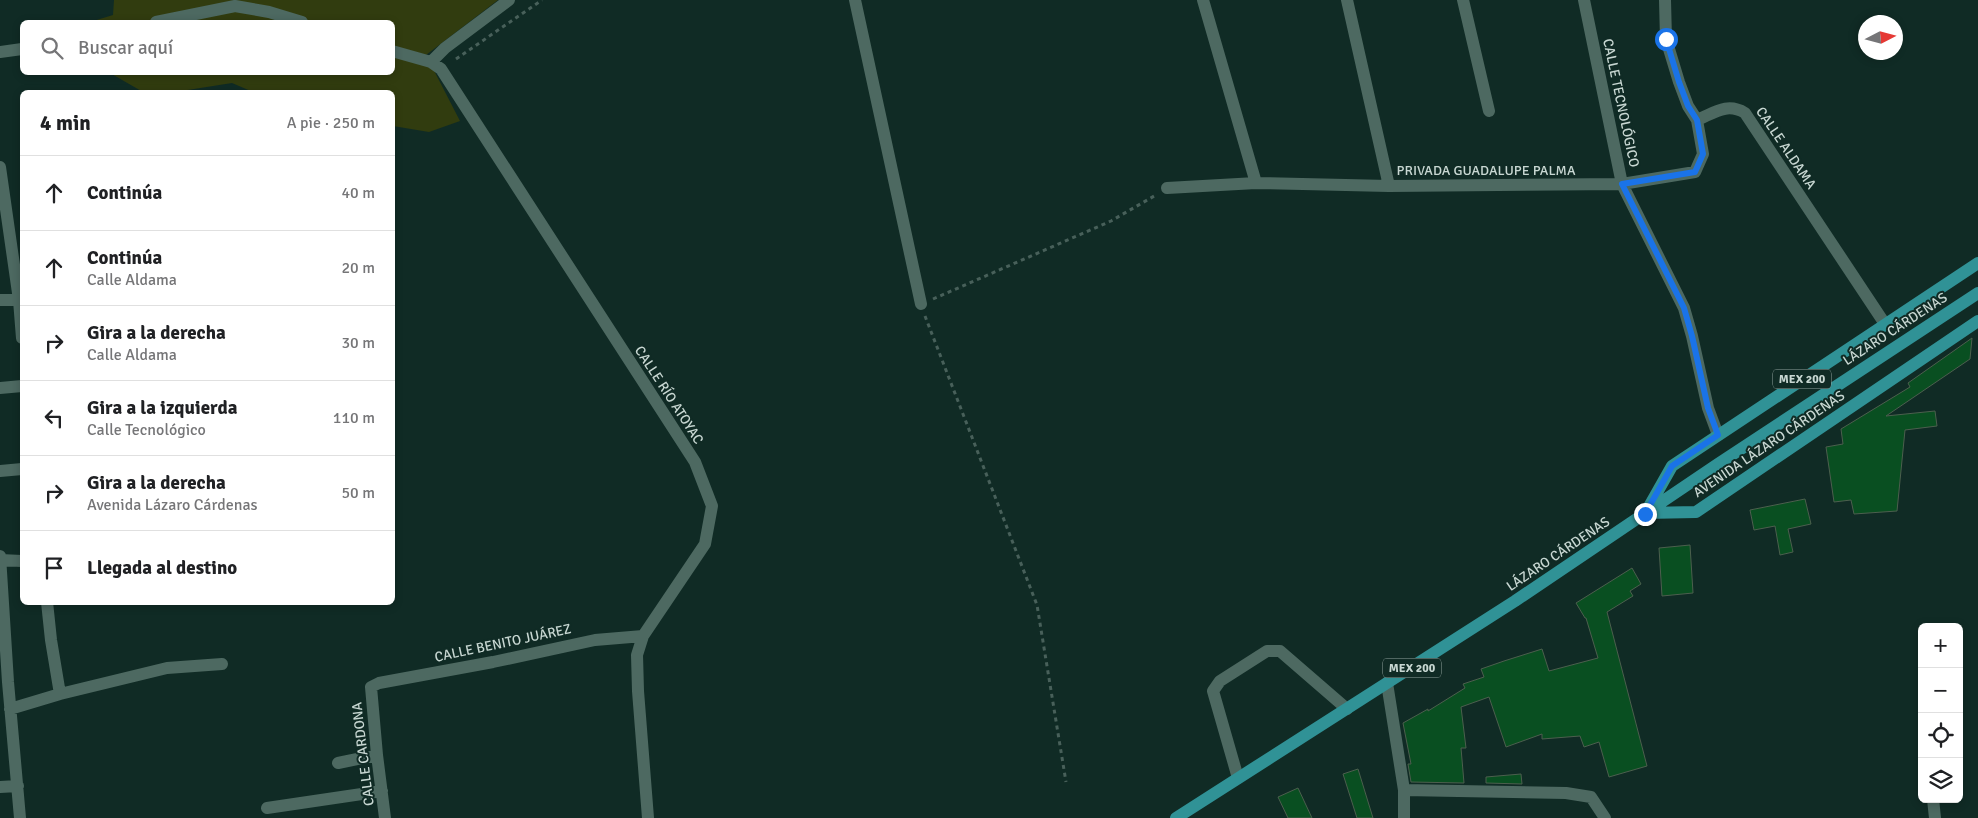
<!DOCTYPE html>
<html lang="es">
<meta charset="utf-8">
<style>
:root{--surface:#fff;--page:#f2f2f2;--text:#202124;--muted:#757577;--line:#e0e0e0}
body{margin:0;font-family:Signika,sans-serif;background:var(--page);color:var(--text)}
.controls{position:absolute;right:15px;bottom:15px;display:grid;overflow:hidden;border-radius:8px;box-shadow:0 2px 8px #0003}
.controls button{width:45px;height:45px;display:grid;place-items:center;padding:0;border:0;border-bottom:1px solid var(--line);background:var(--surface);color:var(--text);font:25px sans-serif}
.compass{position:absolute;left:1858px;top:15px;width:45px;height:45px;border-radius:50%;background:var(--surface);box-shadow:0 2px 8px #0003;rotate:84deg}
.stop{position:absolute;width:15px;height:15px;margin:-11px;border:4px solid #1a73e8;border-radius:50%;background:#fff}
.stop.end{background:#1a73e8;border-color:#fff;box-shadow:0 1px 5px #0008}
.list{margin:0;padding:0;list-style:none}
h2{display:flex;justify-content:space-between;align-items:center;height:65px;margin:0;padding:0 20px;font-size:21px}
h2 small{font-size:16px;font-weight:400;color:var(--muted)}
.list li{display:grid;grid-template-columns:32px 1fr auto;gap:15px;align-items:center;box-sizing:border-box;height:75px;padding:0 20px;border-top:1px solid var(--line)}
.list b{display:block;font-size:19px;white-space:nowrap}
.list p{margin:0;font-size:16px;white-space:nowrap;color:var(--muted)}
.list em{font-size:16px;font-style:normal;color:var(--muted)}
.icon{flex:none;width:28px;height:28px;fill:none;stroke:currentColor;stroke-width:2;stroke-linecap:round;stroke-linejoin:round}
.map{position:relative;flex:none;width:1978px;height:818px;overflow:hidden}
.search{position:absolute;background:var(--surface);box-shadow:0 2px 8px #0003;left:20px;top:20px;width:375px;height:55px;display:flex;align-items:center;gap:12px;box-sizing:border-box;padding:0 18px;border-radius:8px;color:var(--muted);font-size:19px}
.panel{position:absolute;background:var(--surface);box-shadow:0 2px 8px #0003;left:20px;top:90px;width:375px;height:515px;border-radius:8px}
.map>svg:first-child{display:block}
.green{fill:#313c0f}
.building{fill:#094f21;stroke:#4c5f4e}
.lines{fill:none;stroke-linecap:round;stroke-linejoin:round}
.path{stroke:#48605a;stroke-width:3;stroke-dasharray:4 4;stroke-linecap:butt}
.minor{stroke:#4d6961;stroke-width:12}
.major{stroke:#309296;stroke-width:12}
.route{stroke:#1a73e8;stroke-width:6}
.labels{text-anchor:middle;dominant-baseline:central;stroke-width:4;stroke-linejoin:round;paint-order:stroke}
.shield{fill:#102b25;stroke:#91a39e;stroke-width:1}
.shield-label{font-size:12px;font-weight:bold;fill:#c8d7d2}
.street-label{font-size:14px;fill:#c8d7d2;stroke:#102b25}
</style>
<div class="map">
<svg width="1978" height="818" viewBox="0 0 1978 818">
<rect width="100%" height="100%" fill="#102b25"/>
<path class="green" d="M114,0H498L426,55L460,121L429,132L393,126L392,92H253L232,83L175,92H143L110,73L392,72V22H90L113,15Z"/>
<path class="building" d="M1972,338L1970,359L1886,416L1935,411L1937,426L1905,430L1897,511L1854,514L1851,500L1834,502L1826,447L1843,444L1841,429L1910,387L1908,383Z
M1805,499L1811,524L1788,529L1793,552L1780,555L1775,526L1754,530L1750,510Z
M1690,545L1693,593L1662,596L1659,548Z
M1632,568L1641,584L1630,591L1633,596L1607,612L1647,766L1609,777L1599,742L1584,747L1580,736L1542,739V734L1506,747L1489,697L1461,707L1466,748H1461L1464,783L1411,782L1408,764H1411L1403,723L1428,709V711L1465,688L1463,684L1484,677L1481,669L1504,661L1542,649L1549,671L1598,658L1586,618H1585L1576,603Z
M1358,769L1373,818H1357L1343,774Z
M1521,774L1522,784L1486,783V777Z
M1298,788L1312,818H1288L1278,797Z"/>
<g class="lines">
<path class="path" d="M456,59L542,0
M933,299L1111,221L1156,195
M925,316L1037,605L1066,782"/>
<path class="minor" d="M855,0L921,304
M1203,0L1256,183
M1347,0L1389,186
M1463,0L1489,111
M1584,0L1622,184L1684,308L1692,336L1708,408L1718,435
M156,22L235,6L269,12L302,22
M392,51L431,62L441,69L695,462L712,506L705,544L643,636L637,655L638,691L648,818
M0,52L22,49
M431,62L445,48L509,0
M1697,120C1714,113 1727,102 1745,113L1885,324
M0,167L19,300L22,338
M1167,188L1256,183L1389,186L1622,184L1695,172L1703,154L1697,120L1688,106L1679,82L1666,39L1665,0
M0,300H19
M0,388L22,386
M0,471L22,469
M0,556L8,682L20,818
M0,560L22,561
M47,602L51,640L60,694
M1387,683L1404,790V818
M10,709L60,694L167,668L222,664
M338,763L377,755
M1238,778L1213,691L1220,681L1267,651H1280L1347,709
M0,787L18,786
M1404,790L1566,793L1591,797L1605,818
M1933,799L1935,818
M267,808L382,791
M385,818L377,755L371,687L379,683L493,662L595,640L643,636"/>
<path class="major" d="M1646,512L1672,466L1978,263
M1645,513L1696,512L1978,321
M1176,818L1515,601L1718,464L1978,293"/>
</g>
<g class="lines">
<path class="route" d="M1645,514L1672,466L1718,435L1708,408L1692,336L1684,308L1622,184L1695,172L1703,154L1697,120L1688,106L1679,82L1666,39"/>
</g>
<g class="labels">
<g class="shield">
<rect x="1773" y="369.5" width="58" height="19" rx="4"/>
<rect x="1383" y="658.5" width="58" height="19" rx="4"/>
</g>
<g class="shield-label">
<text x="1802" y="379">MEX 200</text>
<text x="1412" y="668">MEX 200</text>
</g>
<g class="street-label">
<text transform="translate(1621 103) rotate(78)">CALLE TECNOLÓGICO</text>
<text transform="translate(1786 148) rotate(56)">CALLE ALDAMA</text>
<text x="1486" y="170">PRIVADA GUADALUPE PALMA</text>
<text transform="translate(1895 329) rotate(-33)">LÁZARO CÁRDENAS</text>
<text transform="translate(669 395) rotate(57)">CALLE RÍO ATOYAC</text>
<text transform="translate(1769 444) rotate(-34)">AVENIDA LÁZARO CÁRDENAS</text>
<text transform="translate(1558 554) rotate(-34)">LÁZARO CÁRDENAS</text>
<text transform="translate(503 643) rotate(-12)">CALLE BENITO JUÁREZ</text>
<text transform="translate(363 754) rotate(-97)">CALLE CARDONA</text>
</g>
</g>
</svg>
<div class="controls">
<button>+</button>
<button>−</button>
<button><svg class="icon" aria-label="locate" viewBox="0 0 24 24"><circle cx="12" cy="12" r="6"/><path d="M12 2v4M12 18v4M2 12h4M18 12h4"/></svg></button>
<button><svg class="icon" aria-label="layers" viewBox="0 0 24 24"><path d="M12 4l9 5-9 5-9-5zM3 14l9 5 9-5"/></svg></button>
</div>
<svg class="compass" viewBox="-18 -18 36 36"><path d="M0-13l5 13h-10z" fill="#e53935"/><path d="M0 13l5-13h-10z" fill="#757577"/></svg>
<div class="stop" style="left:1666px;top:39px"></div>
<div class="stop end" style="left:1645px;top:514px"></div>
<div class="search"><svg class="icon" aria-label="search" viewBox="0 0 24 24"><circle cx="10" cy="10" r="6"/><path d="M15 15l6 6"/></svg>Buscar aquí</div>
<section class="panel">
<h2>4 min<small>A pie · 250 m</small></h2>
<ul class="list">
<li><svg class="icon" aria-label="ahead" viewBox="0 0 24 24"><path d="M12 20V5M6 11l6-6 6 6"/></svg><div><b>Continúa</b></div><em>40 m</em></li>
<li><svg class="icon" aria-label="ahead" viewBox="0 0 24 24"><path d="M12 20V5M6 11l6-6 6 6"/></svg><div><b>Continúa</b><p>Calle Aldama</p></div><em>20 m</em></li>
<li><svg class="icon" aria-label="right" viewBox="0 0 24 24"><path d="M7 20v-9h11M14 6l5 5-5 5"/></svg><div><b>Gira a la derecha</b><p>Calle Aldama</p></div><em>30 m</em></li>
<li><svg class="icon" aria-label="left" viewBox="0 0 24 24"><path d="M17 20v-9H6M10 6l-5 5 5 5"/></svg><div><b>Gira a la izquierda</b><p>Calle Tecnológico</p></div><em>110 m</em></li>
<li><svg class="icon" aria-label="right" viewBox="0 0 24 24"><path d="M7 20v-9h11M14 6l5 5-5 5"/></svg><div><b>Gira a la derecha</b><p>Avenida Lázaro Cárdenas</p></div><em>50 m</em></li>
<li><svg class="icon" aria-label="arrive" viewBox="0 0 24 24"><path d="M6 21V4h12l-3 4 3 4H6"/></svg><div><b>Llegada al destino</b></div></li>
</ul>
</section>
</div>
